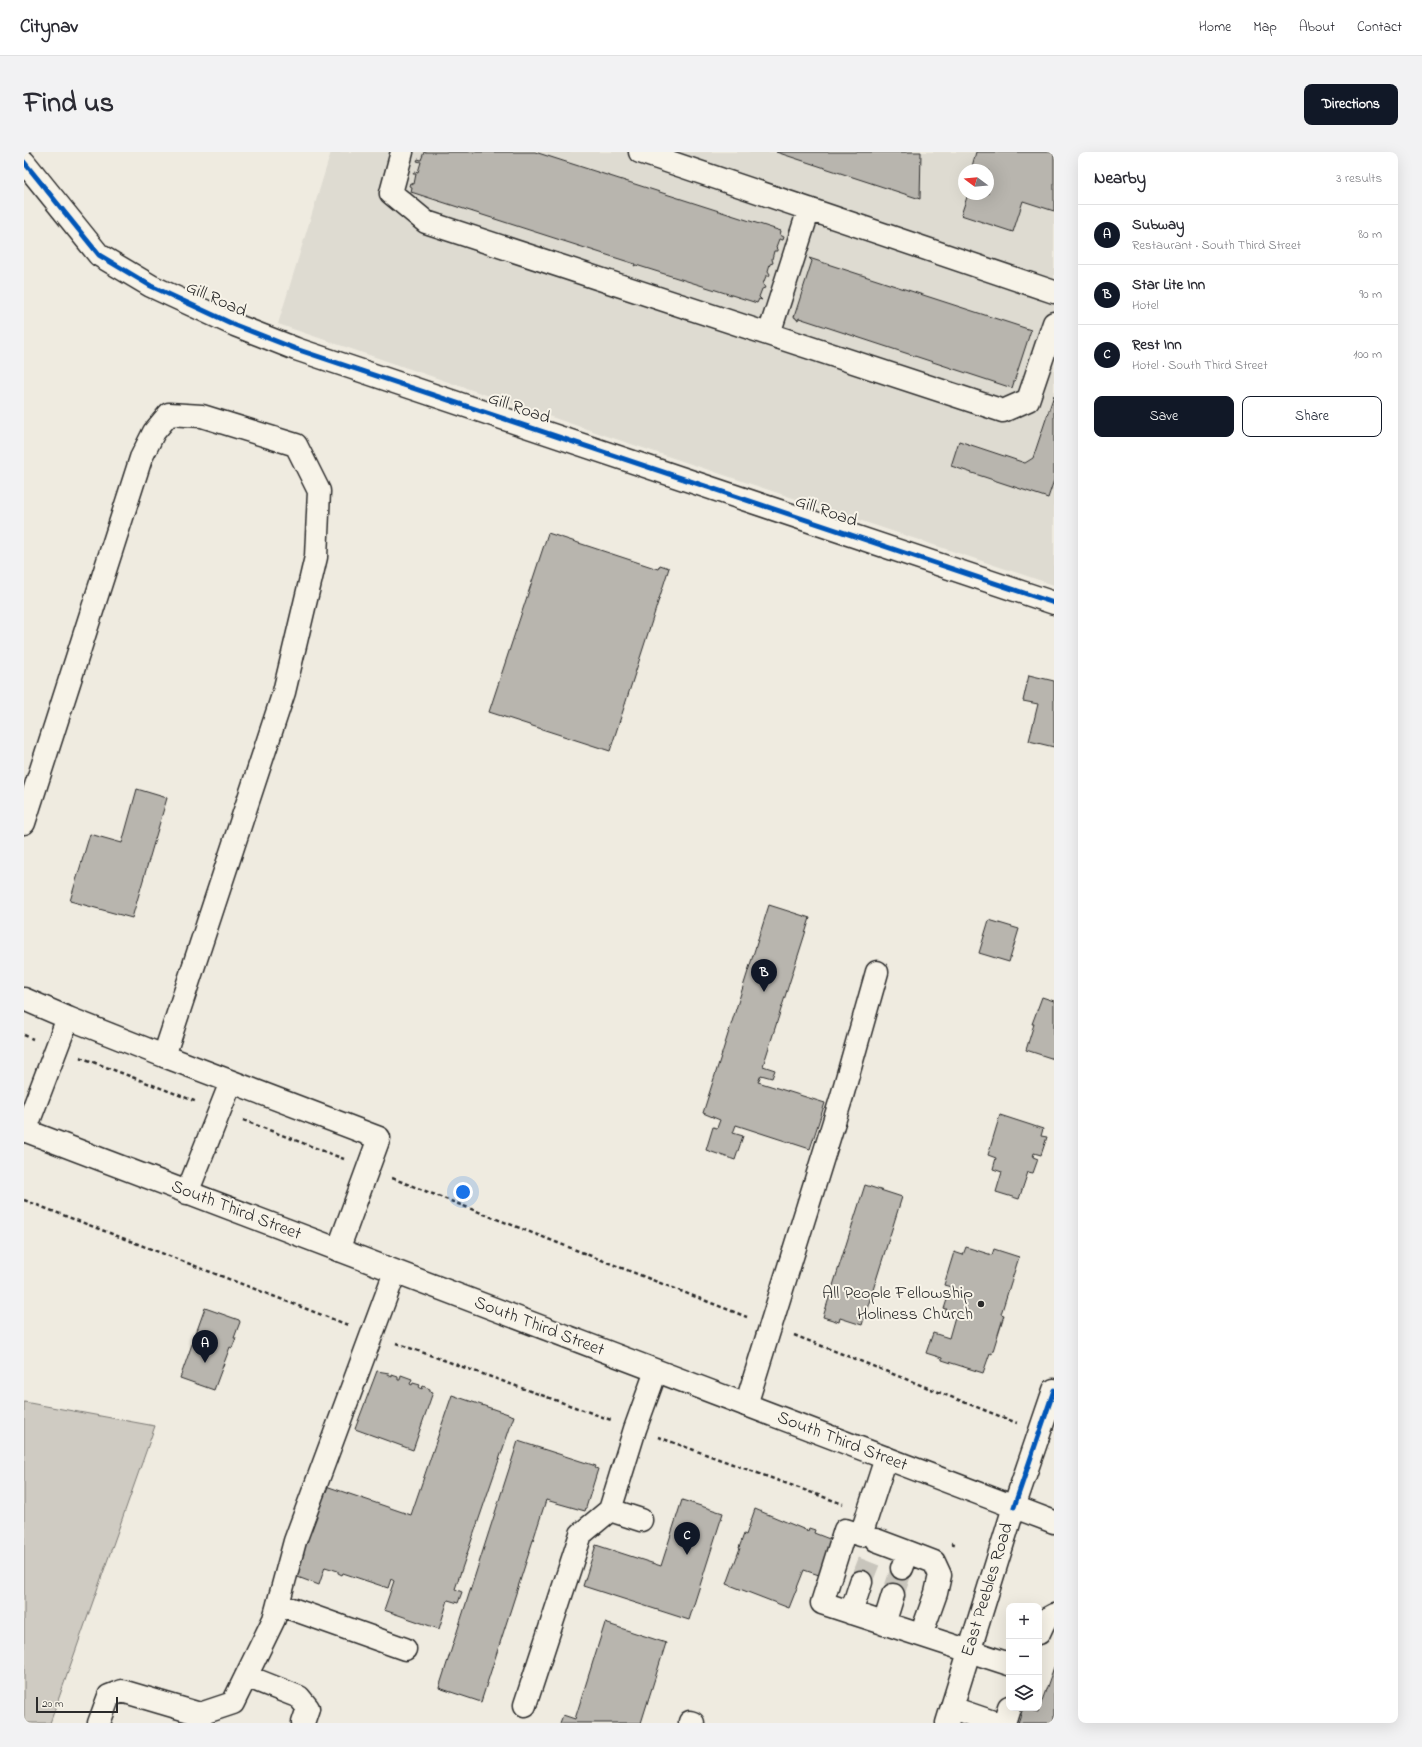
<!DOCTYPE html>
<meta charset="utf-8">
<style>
:root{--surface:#fff;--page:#f2f2f3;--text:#2b2b33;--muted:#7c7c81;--line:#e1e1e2;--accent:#111827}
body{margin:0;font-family:"Indie Flower",sans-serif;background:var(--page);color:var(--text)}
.controls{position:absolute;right:12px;bottom:12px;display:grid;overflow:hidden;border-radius:8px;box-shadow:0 4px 16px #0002}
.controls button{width:36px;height:36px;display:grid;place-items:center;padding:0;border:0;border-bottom:1px solid var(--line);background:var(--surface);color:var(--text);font:20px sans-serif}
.compass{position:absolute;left:934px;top:12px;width:36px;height:36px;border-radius:50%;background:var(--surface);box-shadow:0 4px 16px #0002;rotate:286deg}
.scale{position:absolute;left:12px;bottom:10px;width:82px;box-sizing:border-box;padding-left:4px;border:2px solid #2b2b2b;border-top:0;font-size:11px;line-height:14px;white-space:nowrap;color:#2b2b2b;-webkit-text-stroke:3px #f7f3e8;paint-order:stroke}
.you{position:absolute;left:439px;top:1040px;width:14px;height:14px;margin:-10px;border:3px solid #fff;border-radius:50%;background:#1a73e8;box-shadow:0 0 0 6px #1a73e833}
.badge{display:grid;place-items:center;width:26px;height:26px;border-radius:50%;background:var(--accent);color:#fff;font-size:13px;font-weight:700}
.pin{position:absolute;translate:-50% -33px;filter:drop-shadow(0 1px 2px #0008)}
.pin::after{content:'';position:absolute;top:21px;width:14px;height:12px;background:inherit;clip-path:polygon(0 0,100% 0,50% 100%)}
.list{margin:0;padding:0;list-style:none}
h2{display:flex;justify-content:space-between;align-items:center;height:52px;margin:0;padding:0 16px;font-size:17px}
h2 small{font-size:13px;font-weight:400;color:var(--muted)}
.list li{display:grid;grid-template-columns:26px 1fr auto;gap:12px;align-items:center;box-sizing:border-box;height:60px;padding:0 16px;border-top:1px solid var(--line)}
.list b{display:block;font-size:15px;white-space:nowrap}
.list p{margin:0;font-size:13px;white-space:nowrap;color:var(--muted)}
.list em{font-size:13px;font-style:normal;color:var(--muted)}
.actions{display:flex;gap:8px;padding:12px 16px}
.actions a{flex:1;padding:9px 0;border:1px solid var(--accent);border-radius:8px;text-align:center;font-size:14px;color:var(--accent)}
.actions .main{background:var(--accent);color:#fff}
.icon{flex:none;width:22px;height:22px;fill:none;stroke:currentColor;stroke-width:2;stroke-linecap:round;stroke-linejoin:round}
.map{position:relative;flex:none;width:1030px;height:1571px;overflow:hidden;border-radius:8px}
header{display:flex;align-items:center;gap:24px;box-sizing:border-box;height:56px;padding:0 20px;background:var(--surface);border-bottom:1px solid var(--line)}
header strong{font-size:19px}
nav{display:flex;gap:22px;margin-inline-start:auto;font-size:14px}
.intro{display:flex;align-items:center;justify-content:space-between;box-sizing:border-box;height:96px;padding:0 24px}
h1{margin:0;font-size:28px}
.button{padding:10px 18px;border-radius:8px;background:var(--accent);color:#fff;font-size:14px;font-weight:700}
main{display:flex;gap:24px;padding:0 24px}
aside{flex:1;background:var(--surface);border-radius:8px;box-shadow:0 4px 16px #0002}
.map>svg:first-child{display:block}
.built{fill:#dedbd1;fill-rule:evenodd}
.green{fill:#cfcbc2;stroke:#7d7b76}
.building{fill:#b8b5ae;stroke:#2b2b2b}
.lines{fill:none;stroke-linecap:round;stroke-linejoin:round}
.minor-tunnel{stroke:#c8c5bc;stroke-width:22;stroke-dasharray:22 11;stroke-linecap:butt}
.minor-casing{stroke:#2b2b2b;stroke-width:25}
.major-casing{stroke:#2b2b2b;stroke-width:25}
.highway-casing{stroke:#2b2b2b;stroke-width:25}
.path{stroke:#2b2b2b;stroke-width:2.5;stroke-dasharray:4 3;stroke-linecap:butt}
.minor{stroke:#f7f3e8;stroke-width:22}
.major{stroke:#f7f3e8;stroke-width:22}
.highway{stroke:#f7f3e8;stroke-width:22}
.cycleway-casing{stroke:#f7f3e8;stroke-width:8}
.cycleway{stroke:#0057b8;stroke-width:5}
.poi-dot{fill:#2b2b2b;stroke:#f7f3e8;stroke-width:1.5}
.labels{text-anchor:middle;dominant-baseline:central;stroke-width:4;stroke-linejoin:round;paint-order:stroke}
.street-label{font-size:18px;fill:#2b2b2b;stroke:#f7f3e8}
.poi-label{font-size:18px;fill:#2b2b2b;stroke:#f7f3e8;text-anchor:end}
</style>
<header>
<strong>Citynav</strong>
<nav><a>Home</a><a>Map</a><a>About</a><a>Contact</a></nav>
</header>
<div class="intro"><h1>Find us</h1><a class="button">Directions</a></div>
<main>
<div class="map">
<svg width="1030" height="1571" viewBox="0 0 1030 1571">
<rect width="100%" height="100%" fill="#efebe0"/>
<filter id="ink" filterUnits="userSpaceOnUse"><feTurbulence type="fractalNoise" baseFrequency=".025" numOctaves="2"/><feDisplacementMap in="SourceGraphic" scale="8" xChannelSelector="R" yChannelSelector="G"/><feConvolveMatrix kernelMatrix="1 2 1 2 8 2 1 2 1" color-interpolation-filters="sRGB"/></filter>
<g filter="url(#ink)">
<path class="built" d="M307,0H1030V433L583,284L254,172ZM940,18H964V42H940Z"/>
<path class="green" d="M0,1250L131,1274L26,1571H0Z"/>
<path class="building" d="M400,0H511L757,79L756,83L760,85L759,88L755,87L752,95L754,97V99H750L748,107L749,111L746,112L744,119L746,122L745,124H742L739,132L741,136L738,137L735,145L738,148L735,147L733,151L612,113L610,114L611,112L387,40L388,35L385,34L386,31L390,32L392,22H389L391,19L394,20L397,10L393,9L394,7L397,8Z
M752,0H897L896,47Z
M952,0H1030V59L999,49L989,80L937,63L944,42H964V18H947Z
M785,106L1007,178L988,236L775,166L774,168L772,167V166L770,165L788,109Z
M1030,243V328L1024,346L927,314L935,289L1001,311L1009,306Z
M524,381L634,417L636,413L645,416L586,599L465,560Z
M1005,523L1030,529V595L1005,589L1014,552L999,549Z
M113,637L143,646L108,766L46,749L66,682L98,691Z
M745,753L786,766L739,914L751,918L748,926L737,923L734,930L801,951L786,997L712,973L709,981L719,984L711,1008L682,998L689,975L693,976L696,968L679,961Z
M965,768L995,777L985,810L955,801Z
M1018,845L1030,849V907L1002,898L1010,872H1008Z
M976,963L1019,977L1017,984L1023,985L1017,1003L1010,1001L1009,1005L1014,1007L1009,1021L1004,1020L995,1047L972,1040L978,1020L969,1017L972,1006L964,1003Z
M841,1033L878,1045L838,1173L816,1166L815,1170L799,1165Z
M942,1095L968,1103L970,1097L995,1105L977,1162L980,1163L968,1202L966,1201L959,1221L918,1208V1206L902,1201L909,1181L925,1186L932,1161L927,1159L926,1162L921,1160L923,1157H920L927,1135L920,1133L930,1100L939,1103Z
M181,1156L215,1168L216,1170L210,1186H212L208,1196L206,1195L190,1238L156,1226Z
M353,1219L365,1221L364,1223L368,1225V1223L374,1225V1228H376L377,1223L388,1227L386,1232L388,1233L389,1231L396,1233L395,1235L398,1237L399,1234L406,1237V1239L409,1240L389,1298L331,1277Z
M428,1243L490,1264L431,1437L438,1440L434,1451L424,1448L415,1477L360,1458L370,1429L367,1427L364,1436L319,1421L318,1423L314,1421V1419L301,1415L295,1433L271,1424L302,1334L387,1363Z
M494,1289L572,1314L571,1316L574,1317L561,1359L522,1348L457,1550L415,1536Z
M658,1348L699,1361L665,1468L559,1434L572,1393L637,1414Z
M731,1357L784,1379L785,1376L791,1378L790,1381L808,1388L795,1423L780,1418L765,1456L703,1432L716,1396H715L720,1382L722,1383Z
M581,1471L642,1491L617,1571H536L539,1563L551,1567Z
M1030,1515V1571H994L999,1556L1014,1560Z"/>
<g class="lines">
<path class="minor-tunnel" d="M837,1430L848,1402
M869,1443L878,1416"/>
<g class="minor-casing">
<path id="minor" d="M378,0L367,41L402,70L979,259L1004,248L1030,171
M616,0L1030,140
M0,10L75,103L127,134L211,173L272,197L1030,451
M745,182L785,57
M0,671L117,306L130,280L145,262L178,264L272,293L295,339L292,405L260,540L140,904L44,866L0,847
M140,904L355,986L314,1098
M1,979L44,866
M163,1041L207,930
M722,1253L818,944L853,820
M862,1306L837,1383L821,1378L798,1451L985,1512
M990,1355L1030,1238
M586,1358L617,1368
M852,1388L884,1400L878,1416
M884,1400L910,1410L916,1423L912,1441L897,1483
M254,1452L381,1497
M827,1461L837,1430
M860,1472L869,1443
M1015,1481L1021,1468L1030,1463
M222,1524L275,1545L284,1556L279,1571
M501,1553L557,1382L586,1358L611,1277L632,1219
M928,1556L972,1571
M666,1570L669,1571
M75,1571L85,1544L98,1539L176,1562L209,1551L250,1467L271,1389L371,1120
M980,1571L985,1555"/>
</g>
<g class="major-casing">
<path id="major" d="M923,1571L990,1355"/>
</g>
<g class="highway-casing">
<path id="highway" d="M0,978L1030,1370"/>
</g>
<path class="path" d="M0,883L9,887
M56,905L173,950
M219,968L320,1007
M368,1026L723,1165
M0,1048L324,1173
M770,1183L993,1271
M372,1191L587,1268
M634,1285L819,1352
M927,1391L933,1393"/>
<use href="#minor" class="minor"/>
<use href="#major" class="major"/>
<use href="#highway" class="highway"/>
<g class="cycleway-casing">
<path id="cycleway" d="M0,10L75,103L127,134L211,173L272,197L1030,451
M990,1355L1030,1238"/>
</g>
<use href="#cycleway" class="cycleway"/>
</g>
</g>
<circle class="poi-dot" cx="957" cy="1152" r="4"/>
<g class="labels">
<g class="street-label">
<text transform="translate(192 148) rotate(24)">Gill Road</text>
<text transform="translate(495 257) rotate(19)">Gill Road</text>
<text transform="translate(802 360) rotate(19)">Gill Road</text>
<text transform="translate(212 1059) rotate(21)">South Third Street</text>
<text transform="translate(515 1175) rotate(21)">South Third Street</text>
<text transform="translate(818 1290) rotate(21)">South Third Street</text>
<text transform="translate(964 1438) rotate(-73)">East Peebles Road</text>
</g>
<g class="poi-label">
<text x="949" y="1142">All People Fellowship<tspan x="949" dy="21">Holiness Church</tspan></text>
</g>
</g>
</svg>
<div class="controls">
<button>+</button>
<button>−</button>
<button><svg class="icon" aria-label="layers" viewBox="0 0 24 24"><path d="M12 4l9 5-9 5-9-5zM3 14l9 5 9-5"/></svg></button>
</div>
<svg class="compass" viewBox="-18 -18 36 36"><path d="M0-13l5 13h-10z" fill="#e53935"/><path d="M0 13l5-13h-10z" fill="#7c7c81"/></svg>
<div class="scale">20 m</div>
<div class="you"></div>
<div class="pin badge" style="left:181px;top:1211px">A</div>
<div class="pin badge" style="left:740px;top:840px">B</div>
<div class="pin badge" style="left:663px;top:1403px">C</div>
</div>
<aside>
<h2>Nearby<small>3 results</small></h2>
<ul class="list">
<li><span class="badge">A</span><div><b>Subway</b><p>Restaurant · South Third Street</p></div><em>80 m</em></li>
<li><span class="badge">B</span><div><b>Star Lite Inn</b><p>Hotel</p></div><em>90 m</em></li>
<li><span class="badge">C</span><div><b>Rest Inn</b><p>Hotel · South Third Street</p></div><em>100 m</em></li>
</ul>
<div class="actions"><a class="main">Save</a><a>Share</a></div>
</aside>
</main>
